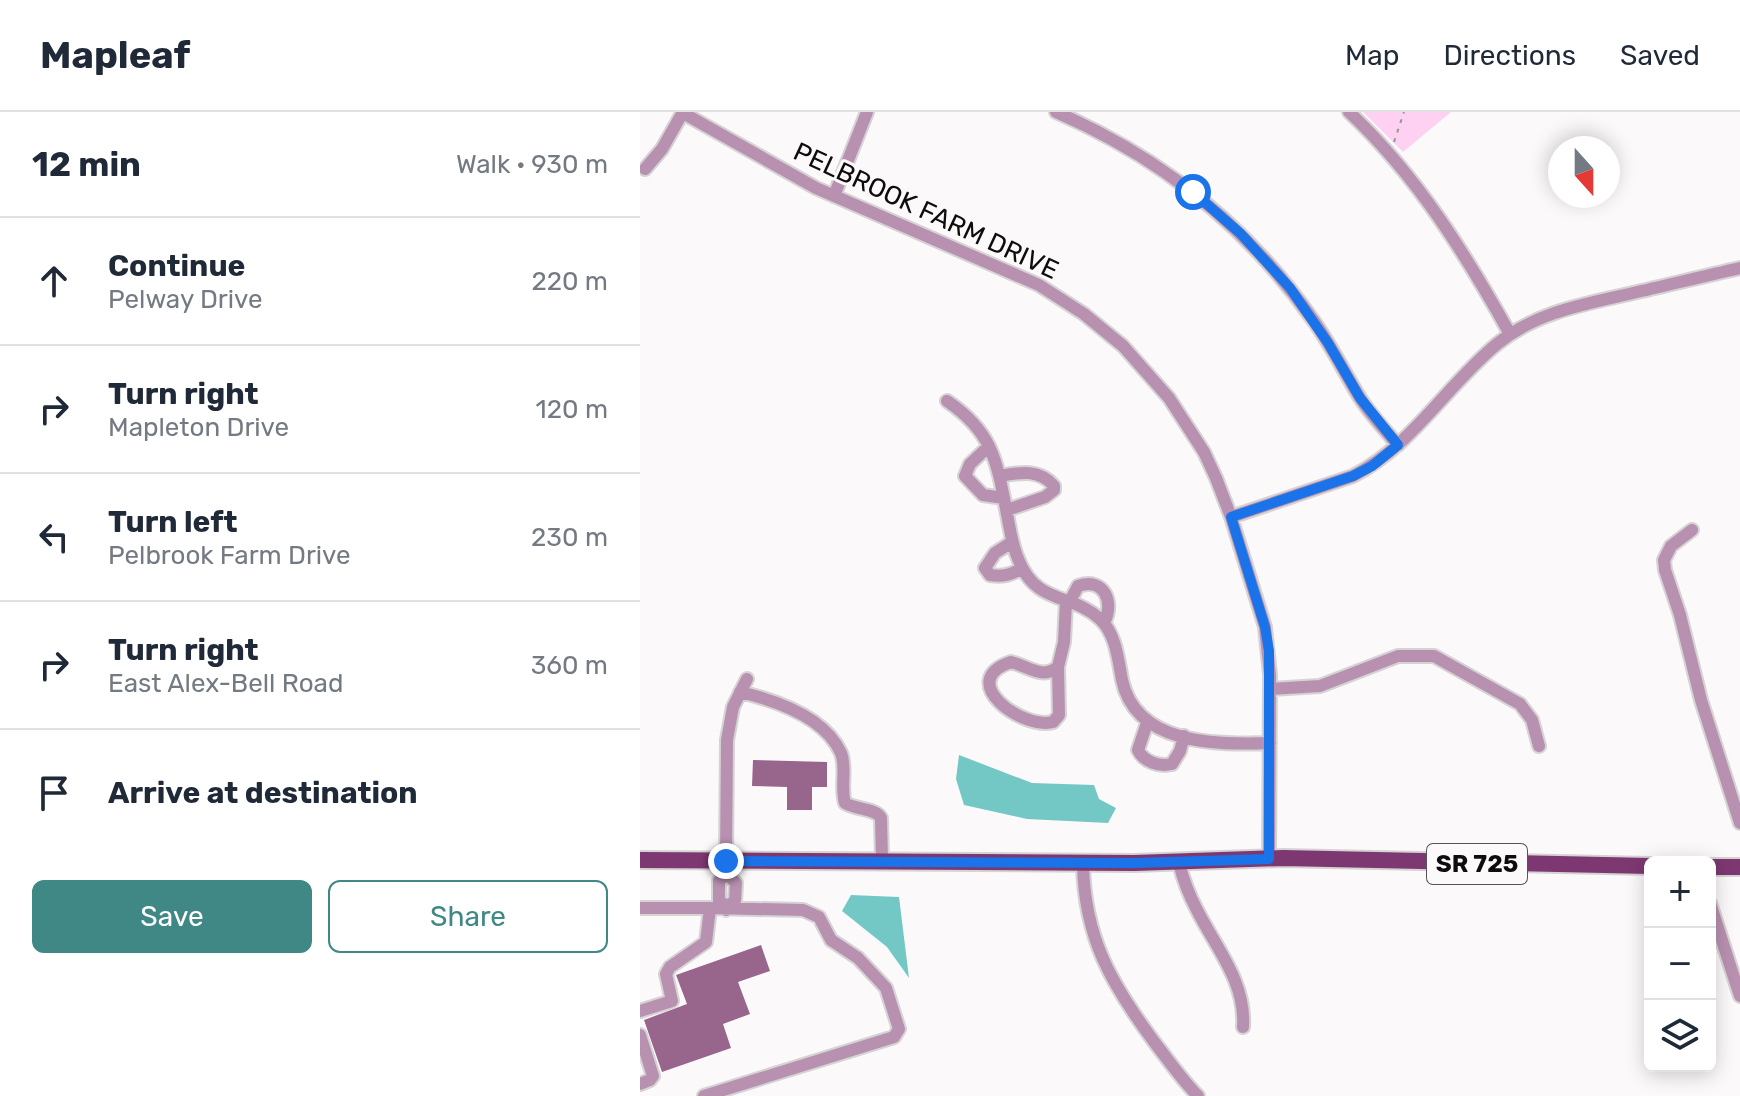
<!DOCTYPE html>
<meta charset="utf-8">
<style>
:root{--surface:#fff;--page:#f2f2f3;--text:#1f2937;--muted:#747a83;--line:#e0e1e3;--accent:#408886}
body{margin:0;font-family:Rubik,sans-serif;background:var(--page);color:var(--text)}
.controls{position:absolute;right:24px;bottom:24px;display:grid;overflow:hidden;border-radius:12px;box-shadow:0 4px 20px #0003}
.controls button{width:72px;height:72px;display:grid;place-items:center;padding:0;border:0;border-bottom:2px solid var(--line);background:var(--surface);color:var(--text);font:40px sans-serif}
.compass{position:absolute;left:908px;top:24px;width:72px;height:72px;border-radius:50%;background:var(--surface);box-shadow:0 4px 20px #0003;rotate:159deg}
.stop{position:absolute;width:24px;height:24px;margin:-18px;border:6px solid #1a73e8;border-radius:50%;background:#fff}
.stop.end{background:#1a73e8;border-color:#fff;box-shadow:0 2px 8px #0008}
.list{margin:0;padding:0;list-style:none}
h2{display:flex;justify-content:space-between;align-items:center;height:104px;margin:0;padding:0 32px;font-size:34px}
h2 small{font-size:26px;font-weight:400;color:var(--muted)}
.list li{display:grid;grid-template-columns:52px 1fr auto;gap:24px;align-items:center;box-sizing:border-box;height:128px;padding:0 32px;border-top:2px solid var(--line)}
.list b{display:block;font-size:30px;white-space:nowrap}
.list p{margin:0;font-size:26px;white-space:nowrap;color:var(--muted)}
.list em{font-size:26px;font-style:normal;color:var(--muted)}
.actions{display:flex;gap:16px;padding:24px 32px}
.actions a{flex:1;padding:18px 0;border:2px solid var(--accent);border-radius:12px;text-align:center;font-size:28px;color:var(--accent)}
.actions .main{background:var(--accent);color:#fff}
.icon{flex:none;width:44px;height:44px;fill:none;stroke:currentColor;stroke-width:2;stroke-linecap:round;stroke-linejoin:round}
.map{position:relative;flex:none;width:1100px;height:984px;overflow:hidden}
header{display:flex;align-items:center;gap:48px;box-sizing:border-box;height:112px;padding:0 40px;background:var(--surface);border-bottom:2px solid var(--line)}
header strong{font-size:38px}
nav{display:flex;gap:44px;margin-inline-start:auto;font-size:28px}
main{display:flex}
aside{flex:1;background:var(--surface)}
.map>svg:first-child{display:block}
.green{fill:#fed1f3}
.water{fill:#73c8c6}
.building{fill:#98668d}
.lines{fill:none;stroke-linecap:round;stroke-linejoin:round}
.minor-casing{stroke:#d6d3d5;stroke-width:16}
.major-casing{stroke:#d6d3d5;stroke-width:20}
.path{stroke:#979596;stroke-width:2;stroke-dasharray:4 6;stroke-linecap:butt}
.minor{stroke:#b991b0;stroke-width:12}
.major{stroke:#7d3871;stroke-width:16}
.route{stroke:#1a73e8;stroke-width:10}
.labels{text-anchor:middle;dominant-baseline:central;stroke-width:6;stroke-linejoin:round;paint-order:stroke}
.shield{fill:#fcf9fb;stroke:#555455;stroke-width:2}
.shield-label{font-size:24px;font-weight:bold;fill:#0e0d0e}
.street-label{font-size:26px;fill:#0e0d0e;stroke:#fcf9fb}
</style>
<header>
<strong>Mapleaf</strong>
<nav><a>Map</a><a>Directions</a><a>Saved</a></nav>
</header>
<main>
<aside>
<h2>12 min<small>Walk · 930 m</small></h2>
<ul class="list">
<li><svg class="icon" aria-label="ahead" viewBox="0 0 24 24"><path d="M12 20V5M6 11l6-6 6 6"/></svg><div><b>Continue</b><p>Pelway Drive</p></div><em>220 m</em></li>
<li><svg class="icon" aria-label="right" viewBox="0 0 24 24"><path d="M7 20v-9h11M14 6l5 5-5 5"/></svg><div><b>Turn right</b><p>Mapleton Drive</p></div><em>120 m</em></li>
<li><svg class="icon" aria-label="left" viewBox="0 0 24 24"><path d="M17 20v-9H6M10 6l-5 5 5 5"/></svg><div><b>Turn left</b><p>Pelbrook Farm Drive</p></div><em>230 m</em></li>
<li><svg class="icon" aria-label="right" viewBox="0 0 24 24"><path d="M7 20v-9h11M14 6l5 5-5 5"/></svg><div><b>Turn right</b><p>East Alex-Bell Road</p></div><em>360 m</em></li>
<li><svg class="icon" aria-label="arrive" viewBox="0 0 24 24"><path d="M6 21V4h12l-3 4 3 4H6"/></svg><div><b>Arrive at destination</b></div></li>
</ul>
<div class="actions"><a class="main">Save</a><a>Share</a></div>
</aside>
<div class="map">
<svg width="1100" height="984" viewBox="0 0 1100 984">
<rect width="100%" height="100%" fill="#fcf9fb"/>
<path class="green" d="M723,0H811L763,40Z"/>
<path class="water" d="M319,643L392,671L454,673L459,687L476,696L468,711L387,707L324,693L316,667Z
M211,783L259,785L269,866L247,835L202,799Z"/>
<path class="building" d="M113,648L187,650V675H172V698H147V675L112,674Z
M121,833L130,859L98,870L110,902L83,912L91,936L22,960L4,908L47,892L36,863Z"/>
<g class="lines">
<g class="minor-casing">
<path id="minor" d="M416,0C520,45 608,115 673,208C691,233 704,260 720,286C731,303 745,318 758,333
M709,0C777,64 825,141 870,222
M43,1L176,76L399,173L444,202L483,234L529,286L564,340L576,366L591,405L625,515L630,563L629,747
M5,57L22,37L43,0
M194,84L227,0
M307,289C353,320 357,350 367,402C370,417 372,434 379,449C397,493 432,481 460,507C476,522 478,547 482,568C496,633 576,633 630,631
M349,334L330,352L325,364L343,383L364,386
M360,364C380,360 400,357 414,374V378L405,385L367,398
M591,405L713,364C773,333 806,274 857,232C896,200 945,192 993,181C1028,173 1064,164 1100,156
M1052,418L1031,434L1024,448L1025,458L1040,503L1061,588L1100,711
M372,430L355,441L345,456L350,463C363,465 371,463 382,456
M429,491L438,474C464,465 475,490 464,511
M371,550C388,554 402,568 418,555L419,603L413,610C382,618 315,569 371,550Z
M418,555L424,530L426,490
M630,577L680,574L758,544H794L880,592L892,608L899,634
M100,580C134,588 185,605 201,641C207,656 200,675 205,691C216,698 236,696 241,706L242,748
M507,611L498,638C504,650 519,655 532,652L540,639L544,624
M443,751C444,826 472,873 515,931C529,949 542,968 558,984
M539,751C543,767 549,783 557,798C576,836 606,870 603,915
M1070,791L1100,884
M87,794L95,789L96,771L87,762L86,749L87,628L93,595L107,567
M0,796H70
M86,798L87,794L79,789V769L87,762
M0,899L32,889L26,862L30,855L66,830L70,796L163,798L179,805L191,828L218,846L246,876L259,917L254,925L64,984
M0,923L13,964L10,968L0,972"/>
</g>
<g class="major-casing">
<path id="major" d="M0,748L494,751L643,746L1010,754
M1070,755H1100"/>
</g>
<path class="path" d="M754,30L764,0"/>
<use href="#minor" class="minor"/>
<use href="#major" class="major"/>
</g>
<g class="lines">
<path class="route" d="M86,749L494,751L629,747V539L625,515L591,405L713,364L732,354L758,333L720,286L688,231L650,176L601,122L553,80"/>
</g>
<g class="labels">
<rect class="shield" x="787" y="732" width="100" height="40" rx="6"/>
<g class="shield-label">
<text x="837" y="752">SR 725</text>
</g>
<g class="street-label">
<text transform="translate(286 99) rotate(25)">PELBROOK FARM DRIVE</text>
</g>
</g>
</svg>
<div class="controls">
<button>+</button>
<button>−</button>
<button><svg class="icon" aria-label="layers" viewBox="0 0 24 24"><path d="M12 4l9 5-9 5-9-5zM3 14l9 5 9-5"/></svg></button>
</div>
<svg class="compass" viewBox="-18 -18 36 36"><path d="M0-13l5 13h-10z" fill="#e53935"/><path d="M0 13l5-13h-10z" fill="#747a83"/></svg>
<div class="stop" style="left:553px;top:80px"></div>
<div class="stop end" style="left:86px;top:749px"></div>
</div>
</main>
